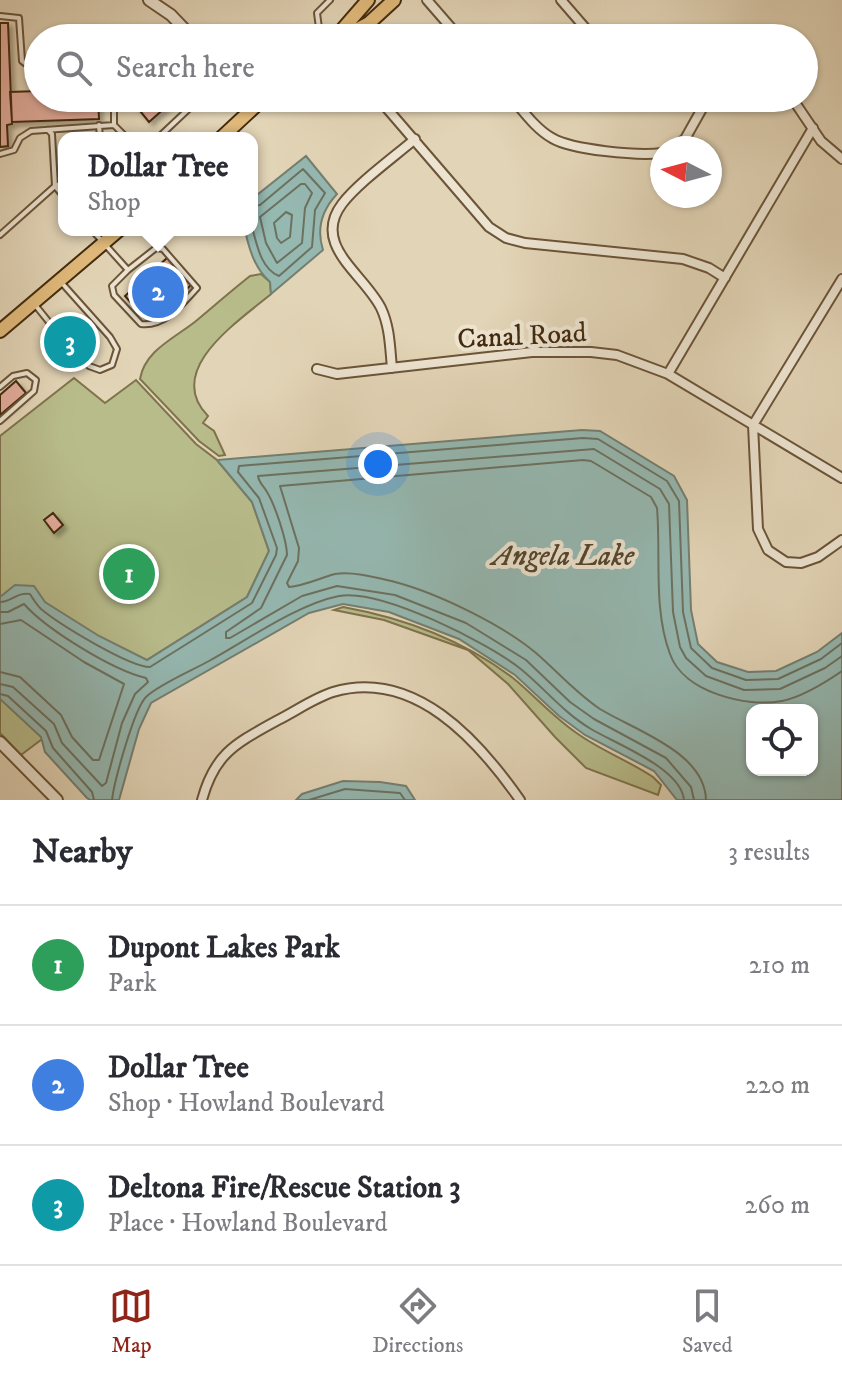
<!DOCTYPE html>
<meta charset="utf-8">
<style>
:root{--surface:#fff;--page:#f7f7f7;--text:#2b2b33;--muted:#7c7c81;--line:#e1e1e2;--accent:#8f2418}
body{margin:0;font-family:"IM FELL DW Pica",serif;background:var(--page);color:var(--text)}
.controls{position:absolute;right:24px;bottom:24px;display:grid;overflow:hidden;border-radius:16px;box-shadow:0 2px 6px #0004}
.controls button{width:72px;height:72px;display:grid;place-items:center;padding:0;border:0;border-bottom:2px solid var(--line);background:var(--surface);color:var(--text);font:40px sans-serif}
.compass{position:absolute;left:650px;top:136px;width:72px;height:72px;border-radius:50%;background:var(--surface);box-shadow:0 2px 6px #0004;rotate:276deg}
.you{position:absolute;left:378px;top:464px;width:28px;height:28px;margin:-20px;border:6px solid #fff;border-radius:50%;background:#1a73e8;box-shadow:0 0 0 12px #1a73e833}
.badge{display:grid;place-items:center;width:52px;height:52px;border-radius:50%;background:var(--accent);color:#fff;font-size:26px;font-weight:700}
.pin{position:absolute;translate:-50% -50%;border:4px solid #fff;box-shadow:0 2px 8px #0006}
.popup{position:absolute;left:58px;top:132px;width:200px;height:104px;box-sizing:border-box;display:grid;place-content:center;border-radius:16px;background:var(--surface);filter:drop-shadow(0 2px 6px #0005);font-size:26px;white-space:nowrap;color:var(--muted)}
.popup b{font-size:30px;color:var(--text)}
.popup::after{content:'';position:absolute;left:50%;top:100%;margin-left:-16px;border:16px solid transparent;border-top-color:var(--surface)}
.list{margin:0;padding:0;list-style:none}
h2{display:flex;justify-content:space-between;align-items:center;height:104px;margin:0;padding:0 32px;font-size:34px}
h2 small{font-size:26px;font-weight:400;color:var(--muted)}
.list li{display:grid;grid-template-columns:52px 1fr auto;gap:24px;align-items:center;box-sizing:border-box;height:120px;padding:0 32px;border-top:2px solid var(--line)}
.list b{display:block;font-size:30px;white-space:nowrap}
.list p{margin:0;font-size:26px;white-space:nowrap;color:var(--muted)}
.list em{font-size:26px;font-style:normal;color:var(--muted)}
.icon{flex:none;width:44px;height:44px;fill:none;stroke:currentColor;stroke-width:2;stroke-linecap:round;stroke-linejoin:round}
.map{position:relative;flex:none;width:842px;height:800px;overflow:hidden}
.search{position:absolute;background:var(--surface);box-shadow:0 2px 6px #0004;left:24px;right:24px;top:24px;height:88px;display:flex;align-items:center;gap:20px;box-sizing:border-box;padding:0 28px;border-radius:44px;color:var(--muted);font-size:30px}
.sheet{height:464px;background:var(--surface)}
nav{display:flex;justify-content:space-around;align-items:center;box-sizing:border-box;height:112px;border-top:2px solid var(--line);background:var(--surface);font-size:22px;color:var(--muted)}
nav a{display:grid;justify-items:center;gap:4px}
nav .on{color:var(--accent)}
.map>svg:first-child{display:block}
.green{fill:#b8bc8b;stroke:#7e734c;stroke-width:2}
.water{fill:#95b8b1;stroke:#747f70;stroke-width:2;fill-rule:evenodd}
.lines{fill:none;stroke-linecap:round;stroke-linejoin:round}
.shore{stroke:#6c7160;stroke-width:2}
.building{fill:#e3ac9c;stroke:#432a0e;stroke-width:2;filter:url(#shadow)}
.service-casing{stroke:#6b5438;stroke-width:8}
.minor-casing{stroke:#6b5438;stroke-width:12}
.tertiary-casing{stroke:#6b5438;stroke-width:14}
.primary-casing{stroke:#432a0e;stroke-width:16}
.service{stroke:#ece3d0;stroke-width:4}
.minor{stroke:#ece3d0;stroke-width:8}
.tertiary{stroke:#ece3d0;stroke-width:10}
.primary{stroke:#e1ba7b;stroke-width:12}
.labels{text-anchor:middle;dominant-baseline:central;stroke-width:8;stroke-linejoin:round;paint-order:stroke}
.street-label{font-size:28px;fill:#432a0e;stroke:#ece3d0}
.water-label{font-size:30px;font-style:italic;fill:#53462f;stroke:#ece3d0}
</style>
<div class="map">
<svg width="842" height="800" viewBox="0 0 842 800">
<defs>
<filter id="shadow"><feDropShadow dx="4" dy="4" stdDeviation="2" flood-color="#0004"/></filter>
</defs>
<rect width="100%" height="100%" fill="#e2d4b6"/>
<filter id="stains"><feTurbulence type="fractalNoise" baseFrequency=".0025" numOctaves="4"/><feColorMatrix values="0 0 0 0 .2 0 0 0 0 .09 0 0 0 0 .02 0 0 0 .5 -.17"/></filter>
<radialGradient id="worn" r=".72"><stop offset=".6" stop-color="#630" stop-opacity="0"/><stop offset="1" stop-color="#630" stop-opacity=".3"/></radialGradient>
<path class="green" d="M261,274L270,282L271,294C239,321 163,370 208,416L203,423L214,431L225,455L219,456L199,441L140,379C145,350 175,338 196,321C214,306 231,291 250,276Z
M74,378L105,403L136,380L196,444L217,460L252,502L269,551L247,597L147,660L21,755L0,733V436Z
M343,607C404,618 463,640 513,678C535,696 554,718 578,734C602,751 629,761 653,777L661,785L658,795L586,768L555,737L508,684L468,650L384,620L334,610Z"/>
<path class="water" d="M306,156L337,194C322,210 316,228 323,250L271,294L270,282C255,269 249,249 245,230H252V203L257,195Z
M582,430L600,431L674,476L687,500L691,610L698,644L717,662L748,672L776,671L817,652L842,633V800H677L654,771L585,735L559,716L515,675L459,639L389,612L343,604L309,613L151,703L139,729L119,800H90L87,798L45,752L41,737L0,699V597L15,585L34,586L45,602L99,636L147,660L247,597L269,551L252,502L217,460ZM752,710H812V770H752Z
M343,781L380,782L406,786L415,800H296L302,794Z"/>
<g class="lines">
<path class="shore" d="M301,184H305L312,193L305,208L302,243L277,263L266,243L260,217Z
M252,206L260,205L303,169L325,193L315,210L312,247L279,276C261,269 257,245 252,227
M286,212L292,215L290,237L281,243L277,238L274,223Z
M0,602C12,602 16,592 30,594C33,599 37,605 41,609C59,624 129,667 150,667L252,603L276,555L277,548L259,498L238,472L239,466L583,438L598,439L667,481L679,501L683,612L691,648L712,668L746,680L778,679L821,659L842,643
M0,612H8L24,604C46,629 112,670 146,678L148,682L135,694L122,723L106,783L102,786L62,743L54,724L13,687L0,684
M0,624L21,620L84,662L124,684L99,760H93L72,737L61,715L20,677L0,672
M0,694L8,696L46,731L53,748L92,792L94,800
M112,800C114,782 134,709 146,697C158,685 193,670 209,661C247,640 298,604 339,596C380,588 489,643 522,670C545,689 564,713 591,729C616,744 681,768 684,800
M309,800L345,789L400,793L405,800
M694,800L691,787L666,758L594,719L570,702L526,660L466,623L395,595L337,586L302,596L230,638H226V632L261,608L287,555C287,541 275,505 267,492C263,485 259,483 258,476L594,449L660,489L669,504L673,612L680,647L686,658L706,676L744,690L780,689L825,668L842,656
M706,800C705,752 634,730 600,709C576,693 558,672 536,653C503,625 437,593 395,582C378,578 353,571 335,574C320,578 304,586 289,587L287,583L298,561L299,548L280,486L583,460L591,461L651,497L657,508C661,555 653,609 670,654C683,692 747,708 782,701C801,697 826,682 842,671"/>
</g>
<path class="building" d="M0,23H8L12,124L7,125L8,146L0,147Z
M38,91V98H98L99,119L12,122L10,92Z
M135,98H176L149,122L132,101Z
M167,258L191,285L158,315L153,309L144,317L125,296Z
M75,323L88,339L70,357L52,336L63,326L66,330Z
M16,381L26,393L0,415V395Z
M53,513L63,525L54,533L44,520Z"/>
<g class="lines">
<g class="service-casing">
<path id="service" d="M0,16L19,18L22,61L38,73
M168,38L179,26
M326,38L319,28L317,13L330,0
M99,125L100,138
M114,125L127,138
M48,130L52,134L55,186L64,183
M154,138L160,136L196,102L193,98
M0,154L14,150L20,138L31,131L114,125V98
M92,230L128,270L112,286L114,295L141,324C165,327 182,304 197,288L163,249L156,248L128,270
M0,235L55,186L64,197
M61,282L110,337L117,349L112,365L100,370L89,366L77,351
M36,306L57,332
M0,387L13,376L27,373L36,380L34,391L0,421"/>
</g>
<g class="minor-casing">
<path id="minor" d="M427,0L460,38
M561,0L587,30L599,38
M378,98L489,227L506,238L525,243L683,259L709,268L725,278
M512,98C524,112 536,129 552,138C572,150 638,156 662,153
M792,98L821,141L842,159
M674,148L685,139L708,98
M842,279L753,425L758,529L768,550L786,562L801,563L818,557L842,540
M392,368C390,348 390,327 381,308C364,274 311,245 342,204C358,183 394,157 415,139
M317,369L337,374L532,352H591L617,355L668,374L842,478
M668,374L813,128
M202,800C215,752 237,743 278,720C296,711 314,698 333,692C414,668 478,740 520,800"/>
</g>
<g class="tertiary-casing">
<path id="tertiary" d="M149,0L171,15L193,38
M0,742L57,800"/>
</g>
<g class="primary-casing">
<path id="primary" d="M335,38L368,0
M341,38L369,23L394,0
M221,138L264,98
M0,331L119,230"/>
</g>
<use href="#service" class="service"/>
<use href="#minor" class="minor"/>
<use href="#tertiary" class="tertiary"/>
<use href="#primary" class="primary"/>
</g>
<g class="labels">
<g class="street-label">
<text transform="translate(522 336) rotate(-3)">Canal Road</text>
</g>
<g class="water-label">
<text x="563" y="556">Angela Lake</text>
</g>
</g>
<rect width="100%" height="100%" filter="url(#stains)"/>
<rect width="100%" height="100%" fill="url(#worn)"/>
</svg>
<div class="controls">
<button><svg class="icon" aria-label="locate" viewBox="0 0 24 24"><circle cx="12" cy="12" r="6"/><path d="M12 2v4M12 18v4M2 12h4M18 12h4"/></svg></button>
</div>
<svg class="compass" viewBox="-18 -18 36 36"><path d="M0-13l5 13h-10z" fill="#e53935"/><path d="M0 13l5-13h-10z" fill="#7c7c81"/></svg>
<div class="you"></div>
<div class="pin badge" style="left:129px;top:574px;background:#2e9e5b">1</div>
<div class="pin badge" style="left:158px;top:292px;background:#3f7fe0">2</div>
<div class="popup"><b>Dollar Tree</b>Shop</div>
<div class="pin badge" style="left:70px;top:342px;background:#0f9aa8">3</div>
<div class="search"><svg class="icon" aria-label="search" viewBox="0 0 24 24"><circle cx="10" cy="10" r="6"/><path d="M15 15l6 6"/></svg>Search here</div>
</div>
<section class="sheet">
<h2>Nearby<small>3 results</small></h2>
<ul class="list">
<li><span class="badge" style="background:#2e9e5b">1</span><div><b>Dupont Lakes Park</b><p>Park</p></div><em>210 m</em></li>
<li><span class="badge" style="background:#3f7fe0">2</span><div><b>Dollar Tree</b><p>Shop · Howland Boulevard</p></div><em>220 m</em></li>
<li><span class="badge" style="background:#0f9aa8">3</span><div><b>Deltona Fire/Rescue Station 3</b><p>Place · Howland Boulevard</p></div><em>260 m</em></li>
</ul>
</section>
<nav>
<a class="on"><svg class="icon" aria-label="map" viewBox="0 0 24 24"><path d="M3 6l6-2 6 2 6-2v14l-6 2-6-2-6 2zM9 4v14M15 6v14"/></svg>Map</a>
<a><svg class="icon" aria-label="directions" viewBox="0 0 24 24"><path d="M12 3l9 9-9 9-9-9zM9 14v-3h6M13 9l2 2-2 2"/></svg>Directions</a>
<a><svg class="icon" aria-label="saved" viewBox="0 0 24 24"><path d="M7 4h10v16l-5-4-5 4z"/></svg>Saved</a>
</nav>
